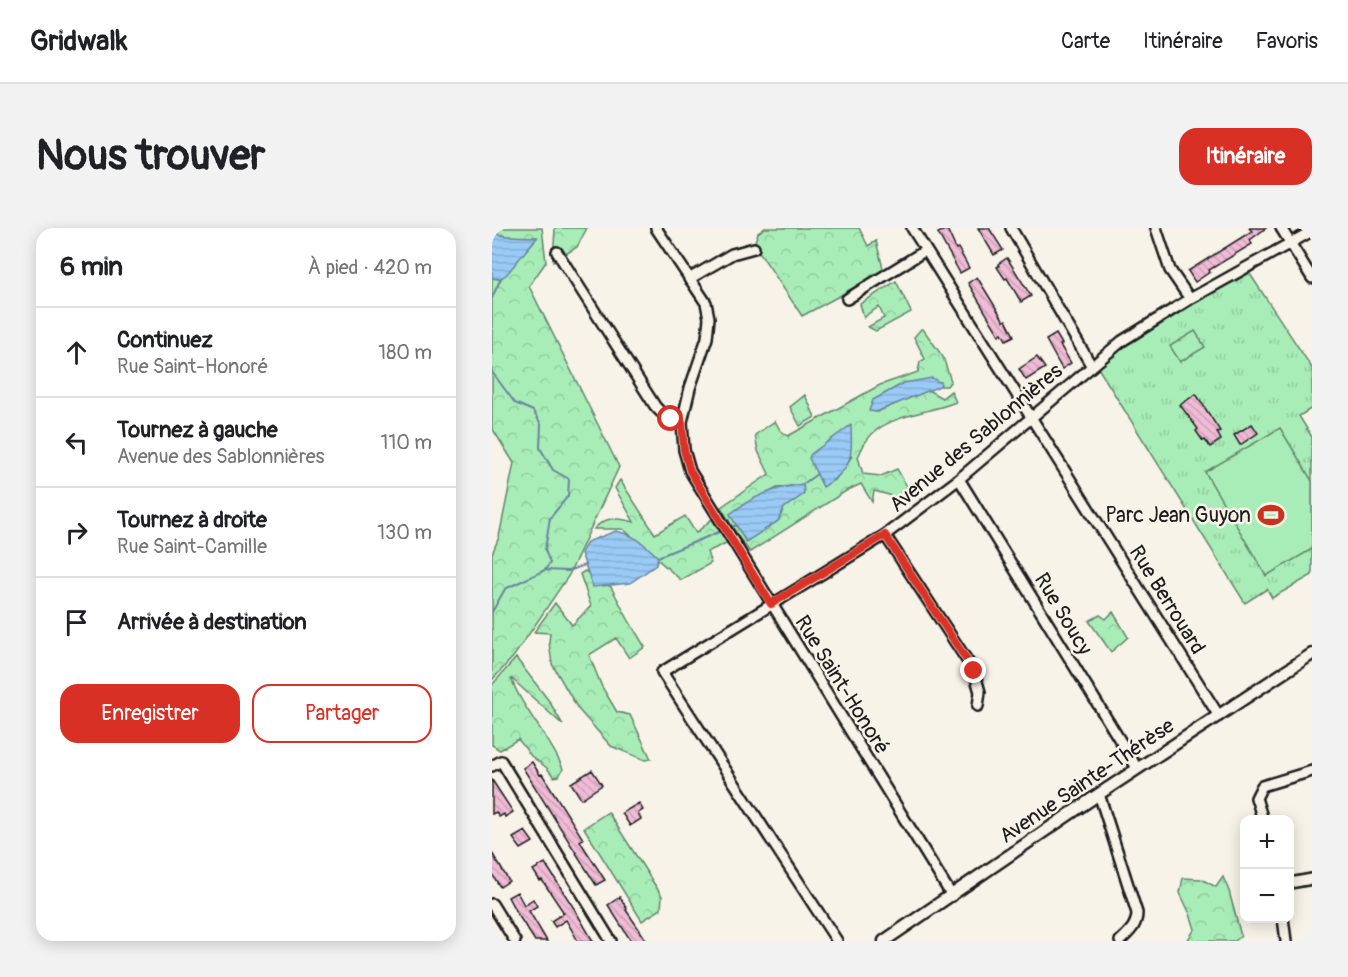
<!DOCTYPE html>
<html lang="fr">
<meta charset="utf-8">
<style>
:root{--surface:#fff;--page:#f2f2f2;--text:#202124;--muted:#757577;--line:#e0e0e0;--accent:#d93025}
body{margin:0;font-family:Pangolin,sans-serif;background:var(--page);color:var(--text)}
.controls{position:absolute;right:18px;bottom:18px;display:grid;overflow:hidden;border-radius:12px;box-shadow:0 3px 15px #0003}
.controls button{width:54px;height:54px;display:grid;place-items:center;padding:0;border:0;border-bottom:2px solid var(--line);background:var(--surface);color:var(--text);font:30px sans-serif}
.stop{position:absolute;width:18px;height:18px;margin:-14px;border:4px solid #d93025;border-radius:50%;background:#fff}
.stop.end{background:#d93025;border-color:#fff;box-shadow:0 2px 6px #0008}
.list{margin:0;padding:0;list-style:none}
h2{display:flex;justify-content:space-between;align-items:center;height:78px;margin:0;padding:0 24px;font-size:26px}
h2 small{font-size:20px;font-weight:400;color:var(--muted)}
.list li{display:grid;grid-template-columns:39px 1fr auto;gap:18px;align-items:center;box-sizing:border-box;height:90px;padding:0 24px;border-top:2px solid var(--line)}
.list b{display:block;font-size:22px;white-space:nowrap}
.list p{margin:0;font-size:20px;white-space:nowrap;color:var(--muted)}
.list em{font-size:20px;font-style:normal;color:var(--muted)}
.actions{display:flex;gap:12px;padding:18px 24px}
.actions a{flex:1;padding:14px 0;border:2px solid var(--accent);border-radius:18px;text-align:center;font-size:21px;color:var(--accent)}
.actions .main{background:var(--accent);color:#fff}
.icon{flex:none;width:33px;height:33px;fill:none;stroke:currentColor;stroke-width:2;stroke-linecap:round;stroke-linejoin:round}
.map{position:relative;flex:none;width:820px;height:713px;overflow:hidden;border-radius:18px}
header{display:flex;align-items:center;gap:36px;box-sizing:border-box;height:84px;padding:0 30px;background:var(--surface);border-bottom:2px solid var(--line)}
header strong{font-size:28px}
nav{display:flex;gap:33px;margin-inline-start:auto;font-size:21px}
.intro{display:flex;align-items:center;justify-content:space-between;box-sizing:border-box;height:144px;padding:0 36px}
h1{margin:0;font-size:42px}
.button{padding:15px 27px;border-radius:18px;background:var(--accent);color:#fff;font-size:21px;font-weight:700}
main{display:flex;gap:36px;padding:0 36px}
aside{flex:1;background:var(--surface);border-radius:18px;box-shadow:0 3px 15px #0003}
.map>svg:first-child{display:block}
.forest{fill:url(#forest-crowns);stroke:#62846a;stroke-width:1.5;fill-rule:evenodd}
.park{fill:url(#park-tufts);stroke:#62846a;stroke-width:1.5}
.garden{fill:#a8edb7;stroke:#62846a;stroke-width:1.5}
.water{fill:url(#water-rules);stroke:#68849f;stroke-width:1.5}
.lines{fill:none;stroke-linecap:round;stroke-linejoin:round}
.stream{stroke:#68849f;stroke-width:2}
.building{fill:url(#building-back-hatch);stroke:#1c1c1c;stroke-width:1.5}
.minor-casing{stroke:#1c1c1c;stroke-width:14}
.tertiary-casing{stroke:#1c1c1c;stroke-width:15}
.minor{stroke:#f7f3e8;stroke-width:9}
.tertiary{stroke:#f7f3e8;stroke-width:10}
.route{stroke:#d93025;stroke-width:8}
.labels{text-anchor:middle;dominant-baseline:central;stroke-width:5;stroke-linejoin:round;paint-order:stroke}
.street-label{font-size:21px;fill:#1c1c1c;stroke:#f7f3e8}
.poi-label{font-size:21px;fill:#1c1c1c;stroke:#f7f3e8;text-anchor:end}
</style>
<header>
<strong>Gridwalk</strong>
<nav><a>Carte</a><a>Itinéraire</a><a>Favoris</a></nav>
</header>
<div class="intro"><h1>Nous trouver</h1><a class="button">Itinéraire</a></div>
<main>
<aside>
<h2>6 min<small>À pied · 420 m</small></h2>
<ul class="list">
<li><svg class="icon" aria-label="ahead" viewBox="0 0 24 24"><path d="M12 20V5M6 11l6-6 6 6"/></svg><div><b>Continuez</b><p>Rue Saint-Honoré</p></div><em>180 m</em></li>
<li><svg class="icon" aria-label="left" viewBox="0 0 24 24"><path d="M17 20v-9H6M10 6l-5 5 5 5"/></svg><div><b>Tournez à gauche</b><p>Avenue des Sablonnières</p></div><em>110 m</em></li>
<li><svg class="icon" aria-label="right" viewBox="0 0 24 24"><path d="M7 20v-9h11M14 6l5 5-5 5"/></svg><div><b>Tournez à droite</b><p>Rue Saint-Camille</p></div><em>130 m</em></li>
<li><svg class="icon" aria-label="arrive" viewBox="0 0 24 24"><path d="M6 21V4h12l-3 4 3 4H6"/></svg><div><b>Arrivée à destination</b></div></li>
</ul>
<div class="actions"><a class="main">Enregistrer</a><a>Partager</a></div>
</aside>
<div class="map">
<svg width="820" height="713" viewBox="0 0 820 713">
<defs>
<pattern id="forest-crowns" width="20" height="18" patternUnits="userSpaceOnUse" patternTransform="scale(1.5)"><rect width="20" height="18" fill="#a8edb7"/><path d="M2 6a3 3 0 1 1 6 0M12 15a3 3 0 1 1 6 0" fill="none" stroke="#90cb9d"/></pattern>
<pattern id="park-tufts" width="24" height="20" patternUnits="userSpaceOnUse" patternTransform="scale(1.5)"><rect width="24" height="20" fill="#a8edb7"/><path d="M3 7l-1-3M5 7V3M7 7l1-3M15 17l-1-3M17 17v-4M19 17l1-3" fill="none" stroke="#90cb9d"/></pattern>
<pattern id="water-rules" width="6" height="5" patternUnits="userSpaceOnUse" patternTransform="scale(1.5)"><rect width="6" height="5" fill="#9acaf6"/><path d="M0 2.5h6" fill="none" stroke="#84add2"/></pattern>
<pattern id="building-back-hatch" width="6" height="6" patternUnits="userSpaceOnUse" patternTransform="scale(1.5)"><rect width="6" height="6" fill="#f0bbd6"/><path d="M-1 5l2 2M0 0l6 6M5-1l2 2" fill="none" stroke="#cda0b7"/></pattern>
</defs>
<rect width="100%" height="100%" fill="#f7f3e8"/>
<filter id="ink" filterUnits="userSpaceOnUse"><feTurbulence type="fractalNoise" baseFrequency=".0167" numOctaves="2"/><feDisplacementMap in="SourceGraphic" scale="12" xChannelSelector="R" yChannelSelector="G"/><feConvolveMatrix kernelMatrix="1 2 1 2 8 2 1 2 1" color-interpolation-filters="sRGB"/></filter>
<g filter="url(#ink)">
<path class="forest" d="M0,0H50L54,34L37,58L127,239L77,347L22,428L0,452V326L7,309L22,235L0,200V50L8,51L45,10L13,8L0,5Z
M63,0H95L85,19L61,34Z
M273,0H367L376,18L384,13L392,44L310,88L262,16L266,5Z
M404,53L419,84L384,103L376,99L392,90L387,79L377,85L372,90L368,76Z
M429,101H431L451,129L459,153L455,158H448L449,154L412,155L381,172L385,184L436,162L450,170L459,163L464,174C438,185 392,187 375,212C371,217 369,223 366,229L371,246L389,248L405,241L421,269L403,276L397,267L382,263L380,274L369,256L354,263L258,324L247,310L229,279L277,246L266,223L263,207L283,193L288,202L296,208L388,157L426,144L428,134L433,131L422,109ZM360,228L344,251L331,258L325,246ZM311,256L312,266L292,280L286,293L253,313L238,286L285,260Z
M313,167L323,189L308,198L298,179Z
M128,252L163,306L193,288L204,305L220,291L235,315L215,324L219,335L189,352L131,301H102C114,287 126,290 142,294L123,260Z
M93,343L119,359L137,393L153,419L137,430L124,410L97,427L110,459L125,484L138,487L159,531L153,532L119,518L86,481L60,436L57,414L58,405L42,404L63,375L80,397L99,378L88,346Z
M621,384L636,409L619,424L597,393L608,387L614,391Z
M24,430L57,473L71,497L19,450C31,483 58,508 71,541L67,548L62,549L55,540L39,528L26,511L8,522L0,517V457Z
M116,584L170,668L169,681L150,693L92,600Z
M731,649L737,663L749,708L743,713H695L703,701L698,686L688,665L691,650L709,651L724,659Z"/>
<path class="park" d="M754,40L820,140V180L807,188L820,209V347L780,370L775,361L753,375L603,135Z"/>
<path class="garden" d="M703,103L713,119L688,134L678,118Z
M788,200L820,253V321L774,348L713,244Z"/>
<path class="water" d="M0,5L13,8L45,9L15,46L8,51L0,50Z
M440,150L449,155L448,158L384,184L377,183L381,172L412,155Z
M359,197C360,229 361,241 331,259L317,230L319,226Z
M311,256L312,266L292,280L286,293L254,314L238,286C261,268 282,260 311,256Z
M124,303C145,308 151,315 166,329L164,337L138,355L101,359L89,325L95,314Z"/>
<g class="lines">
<path class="stream" d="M0,70L9,50
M0,144L23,175L41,183L49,196L48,220L61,242L77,251L76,268L58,290L53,322L58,335L53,342L13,361L0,384
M311,256L325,246
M240,298H244
M166,329L227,304
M53,342L76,343L93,337"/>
</g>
<path class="building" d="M486,0H497L511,22L502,27Z
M757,0H774L758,12L760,16L717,42L718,44L703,54L696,43L760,3Z
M455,1L464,21L466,20L477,40L468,45L446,5Z
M515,30L539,68L529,74L515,50L513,51L505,39L507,38L506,36Z
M485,49L512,93L514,92L522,108L514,112L510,105L507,107L476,55Z
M564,106L570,116L568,117L579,135L570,141L554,112Z
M545,129L553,140L534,152L527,141Z
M704,166L728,203L725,204L729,212L718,219L713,212L711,213L704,203L706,201L688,177Z
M760,196L766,205L748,217L742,207Z
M40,534L48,547L50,546L91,611L88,613L93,621L113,652L104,657L31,540Z
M100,542L110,557L89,571L79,555Z
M0,552L21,584L13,589L12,586L7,589L4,584L0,586Z
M147,575L151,582L146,585L149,591L138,598L130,585Z
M33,603L41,614L29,621L21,610Z
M0,625L17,653L8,659L0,646Z
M53,635L83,682L101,713H86L74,692L63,699L59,693L72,685L50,652L48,653L41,642Z
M25,664L32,677L41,671L45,678L37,683L55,713H43L23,682L16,669Z
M128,669L135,681L134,682L155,713H139L116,677Z"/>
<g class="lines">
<g class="minor-casing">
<path id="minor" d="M164,0L214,75L217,90L215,110L198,160L190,194L192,222L198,243L460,668
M420,0L727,488
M519,0L599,137
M664,0L678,42L698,71
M789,0L820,50
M65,24L163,178C171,188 178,191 190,194
M197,51L240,26L262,20
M355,71L434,22
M467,251L645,540
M393,307L482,443L488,464L486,478
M0,538L9,533L119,713
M607,566L645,685C645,698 637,704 628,713
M771,592L764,570L770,558L820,543
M798,655L820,651
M0,676L23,713
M791,690L794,713
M345,713L170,444L393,307L467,251L630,113L698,71L820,3"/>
</g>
<g class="tertiary-casing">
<path id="tertiary" d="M392,713L607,566L820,426"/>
</g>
<use href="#minor" class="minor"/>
<use href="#tertiary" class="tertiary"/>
</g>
</g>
<g class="lines" filter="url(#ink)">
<path class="route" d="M179,191L190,194L192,222L198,243L279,376L393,307L482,443"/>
</g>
<defs>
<g id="stadium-bare" transform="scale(2.07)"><path d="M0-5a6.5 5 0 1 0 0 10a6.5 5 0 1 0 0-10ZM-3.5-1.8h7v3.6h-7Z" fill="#c8321e" stroke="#f7f3e8" stroke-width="2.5" paint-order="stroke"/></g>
</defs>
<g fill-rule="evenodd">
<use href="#stadium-bare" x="779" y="287"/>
</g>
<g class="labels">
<g class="street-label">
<text transform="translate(484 210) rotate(-40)">Avenue des Sablonnières</text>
<text transform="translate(675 372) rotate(58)">Rue Berrouard</text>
<text transform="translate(571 386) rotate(59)">Rue Soucy</text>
<text transform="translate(350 457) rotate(58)">Rue Saint-Honoré</text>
<text transform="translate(595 553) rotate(-34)">Avenue Sainte-Thérèse</text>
</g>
<g class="poi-label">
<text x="759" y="287">Parc Jean Guyon</text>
</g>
</g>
</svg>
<div class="controls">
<button>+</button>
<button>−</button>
</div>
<div class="stop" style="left:179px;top:191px"></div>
<div class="stop end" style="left:482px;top:443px"></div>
</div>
</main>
